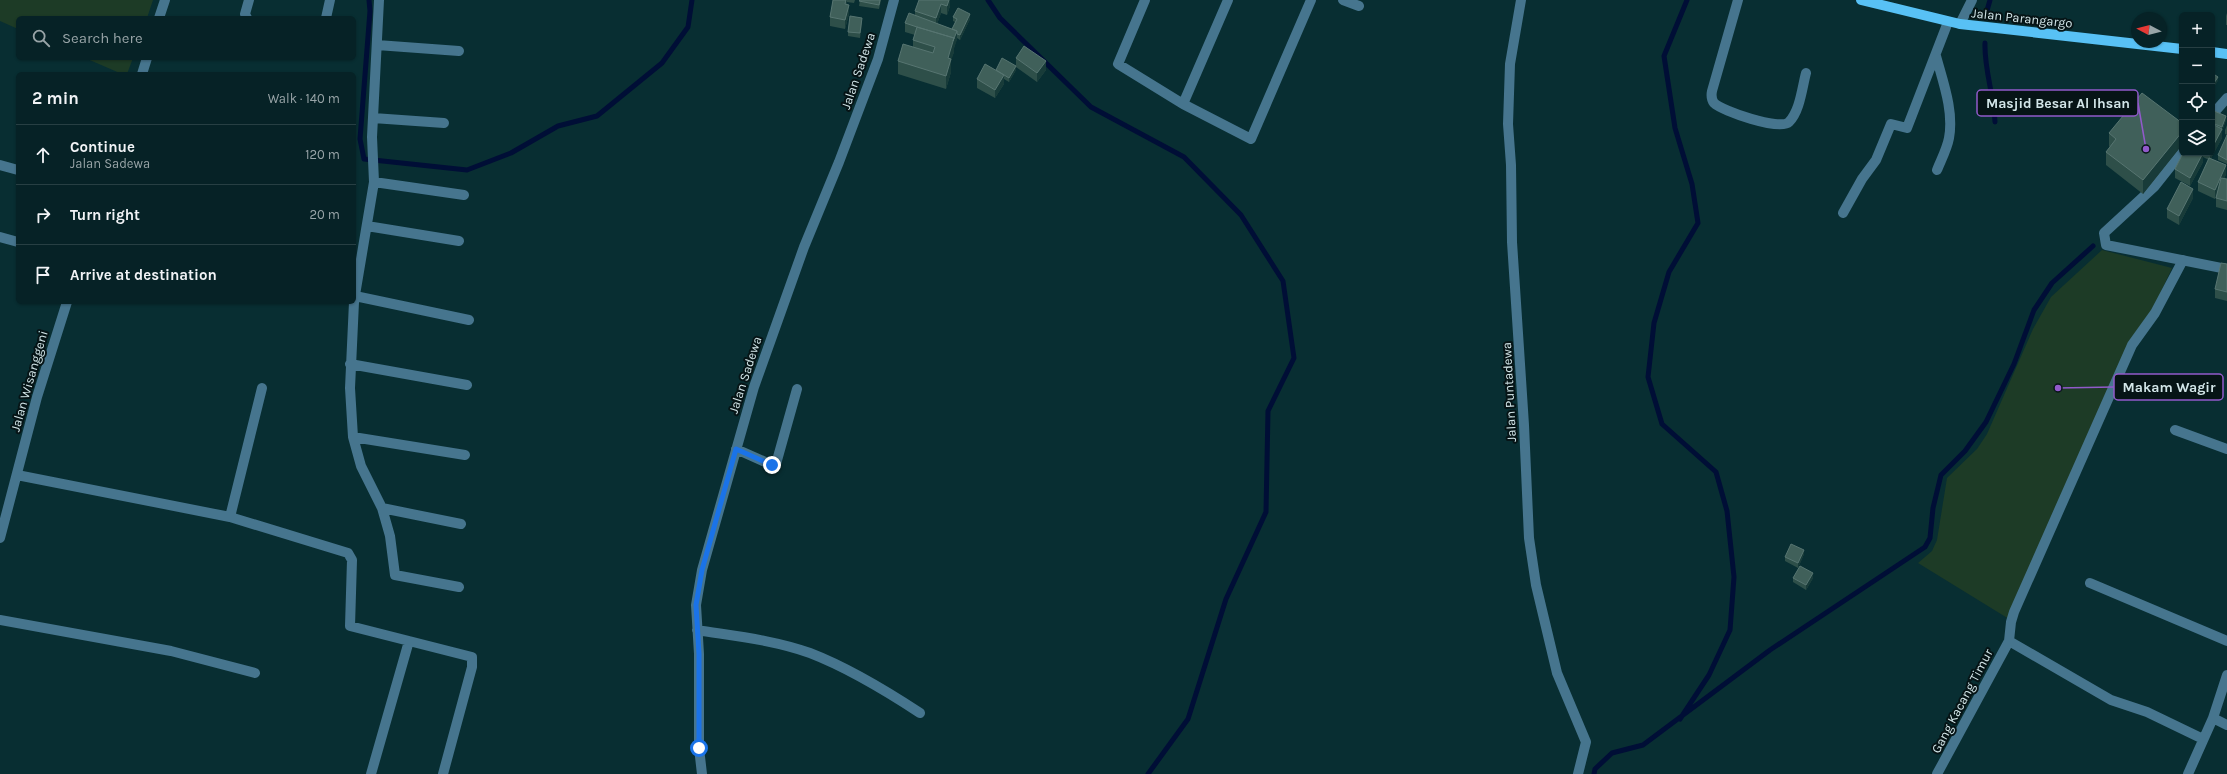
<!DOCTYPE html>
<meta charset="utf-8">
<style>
:root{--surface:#062226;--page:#142f32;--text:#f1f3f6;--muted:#98a4a7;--line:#273f43}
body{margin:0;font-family:Karla,sans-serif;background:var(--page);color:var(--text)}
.controls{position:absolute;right:12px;top:12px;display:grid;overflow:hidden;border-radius:6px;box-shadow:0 1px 3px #0004}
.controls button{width:36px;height:36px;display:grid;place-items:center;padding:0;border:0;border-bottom:1px solid var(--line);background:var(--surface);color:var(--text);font:20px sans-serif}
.compass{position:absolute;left:2131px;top:12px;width:36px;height:36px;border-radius:50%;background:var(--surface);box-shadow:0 1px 3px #0004;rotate:277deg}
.stop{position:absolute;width:12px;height:12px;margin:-9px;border:3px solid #1a73e8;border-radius:50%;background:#fff}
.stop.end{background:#1a73e8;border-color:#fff;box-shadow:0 1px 4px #0008}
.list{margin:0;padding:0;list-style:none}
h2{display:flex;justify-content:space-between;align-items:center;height:52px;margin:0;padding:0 16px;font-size:17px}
h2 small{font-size:13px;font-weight:400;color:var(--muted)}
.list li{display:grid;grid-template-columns:26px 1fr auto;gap:12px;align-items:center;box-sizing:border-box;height:60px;padding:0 16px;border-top:1px solid var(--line)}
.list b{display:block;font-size:15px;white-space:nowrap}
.list p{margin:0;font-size:13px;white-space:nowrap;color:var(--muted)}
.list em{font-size:13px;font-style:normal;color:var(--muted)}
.icon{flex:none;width:22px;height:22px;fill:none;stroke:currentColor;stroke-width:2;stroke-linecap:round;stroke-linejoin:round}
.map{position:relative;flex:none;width:2227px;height:774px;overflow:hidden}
.search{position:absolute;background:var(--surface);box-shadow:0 1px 3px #0004;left:16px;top:16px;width:340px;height:44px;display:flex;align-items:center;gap:10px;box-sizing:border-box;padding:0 14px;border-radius:6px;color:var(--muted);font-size:15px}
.panel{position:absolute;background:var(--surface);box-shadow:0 1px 3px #0004;left:16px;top:72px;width:340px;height:232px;border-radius:6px}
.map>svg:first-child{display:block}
.green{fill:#1d3b26}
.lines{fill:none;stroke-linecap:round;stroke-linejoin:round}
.stream{stroke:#000e36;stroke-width:5}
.minor{stroke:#46758e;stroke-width:10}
.major{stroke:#58c1f5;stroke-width:10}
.wall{fill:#2e4f49}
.shaded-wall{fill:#183b39}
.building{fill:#40605a;stroke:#577571}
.route{stroke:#1a73e8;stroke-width:5}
.labels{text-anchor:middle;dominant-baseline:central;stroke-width:4;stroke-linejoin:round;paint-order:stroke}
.street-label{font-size:13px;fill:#d3e6e9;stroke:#061416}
.leader{fill:none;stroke:#915aca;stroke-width:1.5}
.callout-dot{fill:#915aca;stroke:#061416;stroke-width:1.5}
.callout{fill:#061416;stroke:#915aca;stroke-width:1.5}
.callout-label{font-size:14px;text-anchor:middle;font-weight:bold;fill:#d3e6e9}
</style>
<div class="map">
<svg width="2227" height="774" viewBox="0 0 2227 774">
<rect width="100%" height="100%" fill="#082e32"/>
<path class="green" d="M0,0H153L147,18H18V29L0,21Z
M85,58H133L127,74H122Z
M2102,250L2172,268L2009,619L1918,563L1932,551L1937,540L1947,478L1977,449L1987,434L2033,329L2051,297Z"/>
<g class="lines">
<path class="stream" d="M369,0L370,11L360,139L364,159L467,170L511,153L558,126L597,116L662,63L688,27L692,0
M988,0L1000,18L1091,107L1184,157L1241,215L1283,281L1294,358L1268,411L1266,512L1226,599L1188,719L1148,774
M1986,14L1990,0
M1985,43C1984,69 1994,95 1995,122
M1680,719L1709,675L1730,630L1734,577L1727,511L1716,472L1662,424L1648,377L1654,323L1669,272L1698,223L1692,184L1675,128L1664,56L1687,0
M1594,774L1595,769L1612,753L1643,745L1770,650L1925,547L1930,538L1933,508L1941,475L1965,451L1986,422L2014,364L2034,310L2052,283L2093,246"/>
<path class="minor" d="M1145,0L1118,64L1183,104L1228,0
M1343,0L1359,6
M1521,0L1510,64L1508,124L1511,165L1512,242L1524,425L1529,538L1536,585L1557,673L1586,742L1578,774
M1738,0L1712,91C1711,96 1711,99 1714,103C1722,111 1780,131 1789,122C1800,111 1802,88 1806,73
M159,18L165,0
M247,18L245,14L249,0
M326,18L330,0
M1960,24L1972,0
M377,45L459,51
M1936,56C1943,82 1954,111 1949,138C1947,149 1941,160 1937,170
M142,74L147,58
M1183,104L1251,139L1311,0
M2212,115L2227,98
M373,118L444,123
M2182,152L2155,186L2104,233L2106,245L2227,269
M0,165L18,170
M374,182L464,195
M1843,213L1862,179L1876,160L1891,124L1907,128L1948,22
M367,226L459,241
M0,237L18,242
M355,296L469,320
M354,301L374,182L372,137L379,0
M354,302L350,388L353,437L361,466L382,508L390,536L395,575L459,587
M350,364L467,385
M2175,430L2227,449
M353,437L465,455
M736,449L772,465L776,464L797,389
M17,475L230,517L262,388
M382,508L461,524
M230,517L348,553L352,560L350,626L472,657V667L443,774
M0,538L37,397L67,302
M2090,583L2227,641
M0,620L171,651L255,673
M697,630C734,636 774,640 810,653C849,668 885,690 920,713
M2009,641L2111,700L2147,712L2203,739
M2213,718L2227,725
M371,774L409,641
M702,774L699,748V654L696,605L702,570L754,387L804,247L839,162L878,59L894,0
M1937,774L2009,641L2011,622L2014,612L2132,345L2155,313L2183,260
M2188,774L2213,718L2227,675"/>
<path class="major" d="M1861,0L1960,24L2182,49
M2212,52L2227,54"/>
</g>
<path class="wall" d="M833,0H855L854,3L847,2V5L849,14L845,29L830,26V17Z
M860,0H881L879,9L859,6Z
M950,0V6L947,15L941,13L937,24L952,29L955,22L953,21V17L970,19L960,40L957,38L954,48V52L951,59V72L946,89L898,74V61L913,47V40L915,35L905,32V23L915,15V11Z
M2227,13V25H2226V16Z
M862,23L860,38L848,36V32Z
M1016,58L1046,70L1037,82L1016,67Z
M996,70H1016L1009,82L1004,79V84L995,98L977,88V79Z
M2212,117L2226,120L2222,131V138L2211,158L2226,174L2224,179H2227V210L2216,207V198L2218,193L2215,199L2198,191V182L2209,160L2203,157V162L2190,186L2175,178V169L2183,153H2212Z
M2182,121V145L2143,194L2106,165V152L2110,147L2109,146V133L2181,123Z
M2227,125V135L2225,134V130Z
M2227,135V164L2218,160V155Z
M2193,198L2179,225L2167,218V209Z
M2227,264V301L2215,298V289Z
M1804,554L1798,568L1785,561V557Z
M1793,578H1813L1806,590L1793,582Z"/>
<path class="shaded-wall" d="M846,0H847V3L845,13V4Z
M949,0H950V6L947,15V6Z
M941,4V13L936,27V18Z
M849,5V14L845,29V20Z
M970,14V19L960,40V35Z
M862,18V23L860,38V33Z
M957,31V40L954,48V52L948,71V58L954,38Z
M951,59V72L946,89V76Z
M1046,61V70L1037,82V73Z
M1016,66V70L1009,82V78Z
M1004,75V84L995,98V90Z
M2218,77V81L2212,90V86Z
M2226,116V120L2222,131V138L2210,160V153H2212V148L2222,129V127Z
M2182,132V145L2143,194V180Z
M2203,153V162L2190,186V178Z
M2226,165V174L2215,199V190Z
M2193,189V198L2179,225V216Z
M1804,550V554L1798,568V563Z
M1813,573V578L1806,590V585Z"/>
<path class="building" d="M833,0H846L845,4L849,5L845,20L830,17Z
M860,0H880L879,5L859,1Z
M919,0H949L947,6L941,4L936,18L915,11Z
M958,8L970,14L960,35L957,34V31L952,29L957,19L953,17Z
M909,13L957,31L953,41L954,38L917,27L905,23Z
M850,16L862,18L860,33L848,32Z
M917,27L954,38L948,58L951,59L946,76L898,61L903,44L933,53L935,47L913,40Z
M1024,46L1046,61L1037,73L1016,58Z
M1002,58L1016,66L1009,78L996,70Z
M985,64L1004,75L995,90L977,79Z
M2212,73L2218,77L2212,86Z
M2142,93L2182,123V132L2143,180L2106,152L2116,139L2109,133Z
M2214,111L2226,116L2222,127L2212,123V117Z
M2212,124L2222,129L2212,148Z
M2227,135V160L2218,155Z
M2183,153H2203L2190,178L2175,169Z
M2209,158L2226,165L2215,190L2198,182Z
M2221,178L2227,179V201L2216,198Z
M2181,182L2193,189L2179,216L2167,209Z
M2221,263L2227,264V292L2215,289Z
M1791,544L1804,550L1798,563L1785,557Z
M1800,566L1813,573L1806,585L1793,578Z"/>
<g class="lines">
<path class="route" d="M699,748V654L696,605L702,570L736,449L772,465"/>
</g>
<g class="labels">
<g class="street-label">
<text transform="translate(2022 18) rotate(6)">Jalan Parangargo</text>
<text transform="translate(858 71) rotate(-71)">Jalan Sadewa</text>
<text transform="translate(745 375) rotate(-72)">Jalan Sadewa</text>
<text transform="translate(29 381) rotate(-74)">Jalan Wisanggeni</text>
<text transform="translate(1509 392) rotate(-93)">Jalan Puntadewa</text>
<text transform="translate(1962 701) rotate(-62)">Gang Kacang Timur</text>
</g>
</g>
<path class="leader" d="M2146 149L2138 103M2058 388L2114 387"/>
<g class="callout-dot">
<circle cx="2146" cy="149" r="4"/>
<circle cx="2058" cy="388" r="4"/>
</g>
<g class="callout">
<rect x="1977" y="90" width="161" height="26" rx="4"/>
<rect x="2114" y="374" width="109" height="26" rx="4"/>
</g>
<g class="callout-label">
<text x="2058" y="108">Masjid Besar Al Ihsan</text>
<text x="2169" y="392">Makam Wagir</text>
</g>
</svg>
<div class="controls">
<button>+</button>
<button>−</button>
<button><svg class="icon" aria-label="locate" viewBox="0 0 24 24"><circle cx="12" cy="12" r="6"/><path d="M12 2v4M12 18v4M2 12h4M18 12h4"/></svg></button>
<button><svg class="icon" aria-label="layers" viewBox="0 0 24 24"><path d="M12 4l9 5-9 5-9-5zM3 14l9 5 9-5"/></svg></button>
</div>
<svg class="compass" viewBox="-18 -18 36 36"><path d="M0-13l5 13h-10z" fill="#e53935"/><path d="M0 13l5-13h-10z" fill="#98a4a7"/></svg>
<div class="stop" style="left:699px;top:748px"></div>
<div class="stop end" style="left:772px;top:465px"></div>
<div class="search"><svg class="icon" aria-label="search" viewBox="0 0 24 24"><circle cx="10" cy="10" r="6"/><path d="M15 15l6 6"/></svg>Search here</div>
<section class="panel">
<h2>2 min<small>Walk · 140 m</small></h2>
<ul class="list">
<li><svg class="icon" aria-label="ahead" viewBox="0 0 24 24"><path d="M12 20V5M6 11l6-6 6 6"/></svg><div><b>Continue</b><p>Jalan Sadewa</p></div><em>120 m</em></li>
<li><svg class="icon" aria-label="right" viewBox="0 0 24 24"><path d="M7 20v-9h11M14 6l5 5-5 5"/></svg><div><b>Turn right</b></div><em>20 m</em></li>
<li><svg class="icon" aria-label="arrive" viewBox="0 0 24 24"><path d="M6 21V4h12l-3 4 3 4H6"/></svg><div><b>Arrive at destination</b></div></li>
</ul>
</section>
</div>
